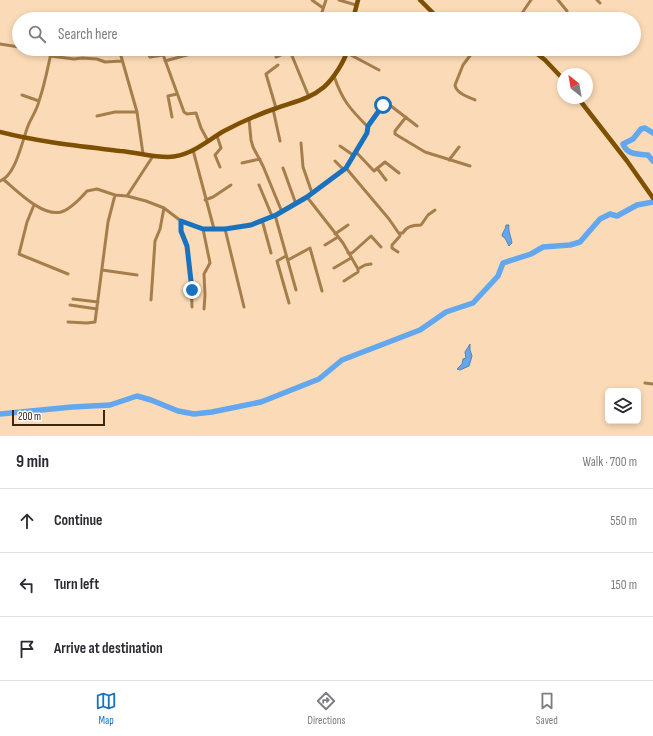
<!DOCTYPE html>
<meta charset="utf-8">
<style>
:root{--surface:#fff;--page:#f7f7f7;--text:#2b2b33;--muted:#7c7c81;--line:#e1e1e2;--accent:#1a72bf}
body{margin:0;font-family:"Sofia Sans Condensed",sans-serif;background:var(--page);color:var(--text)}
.controls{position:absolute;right:12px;bottom:12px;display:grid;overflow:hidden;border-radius:6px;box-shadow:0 2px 6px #0003}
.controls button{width:36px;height:36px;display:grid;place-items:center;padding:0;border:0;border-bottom:1px solid var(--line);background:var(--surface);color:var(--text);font:20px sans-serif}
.compass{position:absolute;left:557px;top:68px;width:36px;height:36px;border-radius:50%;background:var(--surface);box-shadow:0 2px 6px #0003;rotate:329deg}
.scale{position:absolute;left:12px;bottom:10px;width:93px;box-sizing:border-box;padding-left:4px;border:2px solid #3b270d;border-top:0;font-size:11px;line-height:14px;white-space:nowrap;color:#3b270d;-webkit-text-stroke:3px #fff;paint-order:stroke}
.stop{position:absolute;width:12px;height:12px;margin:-9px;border:3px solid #1a72bf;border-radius:50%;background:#fff}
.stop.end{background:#1a72bf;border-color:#fff;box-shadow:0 1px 4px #0008}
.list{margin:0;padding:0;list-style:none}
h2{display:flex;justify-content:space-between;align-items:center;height:52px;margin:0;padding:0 16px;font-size:17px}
h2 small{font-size:13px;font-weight:400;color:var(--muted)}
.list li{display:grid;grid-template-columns:26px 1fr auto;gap:12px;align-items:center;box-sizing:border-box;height:64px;padding:0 16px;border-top:1px solid var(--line)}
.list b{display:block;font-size:15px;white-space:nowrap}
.list em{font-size:13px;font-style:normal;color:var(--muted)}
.icon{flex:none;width:22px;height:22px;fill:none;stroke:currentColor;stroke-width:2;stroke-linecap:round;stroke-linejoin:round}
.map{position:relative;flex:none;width:653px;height:436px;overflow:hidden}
.search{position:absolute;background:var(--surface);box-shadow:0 2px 6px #0003;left:12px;right:12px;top:12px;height:44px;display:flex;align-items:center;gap:10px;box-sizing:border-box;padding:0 14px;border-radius:22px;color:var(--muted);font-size:15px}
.sheet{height:244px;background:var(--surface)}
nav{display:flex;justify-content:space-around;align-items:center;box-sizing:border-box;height:56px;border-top:1px solid var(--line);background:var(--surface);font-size:11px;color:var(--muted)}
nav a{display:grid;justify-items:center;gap:2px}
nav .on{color:var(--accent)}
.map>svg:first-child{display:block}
.water{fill:#63a7ee;stroke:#5781aa}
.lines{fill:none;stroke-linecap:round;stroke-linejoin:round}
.river{stroke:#63a7ee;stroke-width:5.5}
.street{stroke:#a67e4c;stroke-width:3}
.secondary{stroke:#7e5004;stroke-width:4.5}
.route{stroke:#1a72bf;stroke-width:5}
</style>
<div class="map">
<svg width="653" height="436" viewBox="0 0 653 436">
<rect width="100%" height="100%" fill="#fbdbb7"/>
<path class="water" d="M506,225H509C508,232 511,236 512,243L509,246L505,238L502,236C502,232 506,230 506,225Z
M470,344V350L472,356L469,366L460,370L457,369L462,364L463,359L466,358L465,352Z"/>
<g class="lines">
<path class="river" d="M653,133L645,128L641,129L633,139L623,144C627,155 638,154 648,155L653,161
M0,414L72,407L110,405L137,396L151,400L178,411L194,414L212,412L261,402L319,379L342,360L420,330L446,312L473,303L498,276L503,263L531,254L543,247L570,245L580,242L600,219L610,214L617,216L637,205L653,202"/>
<path class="street" d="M312,0L323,8
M339,0L356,5
M558,0L567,11
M597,0L600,3
M298,16L321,15L326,0
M518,19L531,0
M0,44L19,47
M31,49L51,52
M119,49L137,112L143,154
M146,49L150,57L163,55
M161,49L184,112L187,114L196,113L201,128L208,141
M475,49L463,65L455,85C456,93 468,97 475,100
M347,53L379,70
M50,56L74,59L82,58L97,59L105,62L122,61
M276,57L290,51L309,97
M165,61L198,52
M334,76C342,100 350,109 368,127
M22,95L39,101
M276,108L266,74L278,65
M273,109L280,141
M97,116L115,112H137
M172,117L168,96L177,94
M406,117L395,131V134L425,152L470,166
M249,119L251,140L253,147L263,166L282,212
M217,136L221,148L215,155L220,167
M301,143L303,167L312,193
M340,146L353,155
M193,150L214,229
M356,152L374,171L385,162L399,173
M449,160L459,147
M335,161L343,169
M242,163L260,159
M283,168L296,204
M346,168L389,219L400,235V236L392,245V248L398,252
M377,168L386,180
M3,179C16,190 42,217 61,212C71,209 80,199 87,191L97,189L115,195L127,196L146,201L164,208L181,221L203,229H225L251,225L275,215L307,197L346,168L367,133L368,127L385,104L391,106L417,126
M0,181C16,175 22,141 28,126C31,118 37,110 39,101C45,84 48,66 52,49
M259,185L272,216
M127,196L153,156
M307,197L343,243L358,269V272L344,281
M205,200L213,197L231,185
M34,205L27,222L19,254L68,274
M275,215L296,290
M262,220L271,253
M181,221V233L186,242L191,277L192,307
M203,229L210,263L204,274L205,295L204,309
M225,229L244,307
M399,233H403C406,226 414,225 421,225L428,215L435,210
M335,234L348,225
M325,245L338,237
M348,253H352L371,236L381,247
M286,256L277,261L289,303
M288,260L310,248L322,291
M334,268L351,258
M358,269L365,265L371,264
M102,270L137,275
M73,299L98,302
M151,300L155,241L160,229L164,208
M70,305L97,309
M68,322L87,323L95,322L108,222L115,195
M645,383L653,384"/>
<path class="secondary" d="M420,0L439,19
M353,19L358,0
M531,49L545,60L563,79
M578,98L627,161L653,198
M0,132C39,142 79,146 120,151C135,152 151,157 168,157C191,156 205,142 224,131C241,122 259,114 277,108C293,102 310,99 324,87C334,78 344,62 348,49"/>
</g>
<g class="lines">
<path class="route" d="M192,290L187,246L181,231V221L203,229H225L251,225L276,215L307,197L346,168L367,133L368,126L383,105"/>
</g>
</svg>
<div class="controls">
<button><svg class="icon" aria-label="layers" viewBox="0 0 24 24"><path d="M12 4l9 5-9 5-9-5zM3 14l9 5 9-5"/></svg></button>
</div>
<svg class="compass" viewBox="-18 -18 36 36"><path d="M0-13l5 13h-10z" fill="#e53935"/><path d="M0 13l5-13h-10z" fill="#7c7c81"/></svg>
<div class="scale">200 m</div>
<div class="stop" style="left:383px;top:105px"></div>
<div class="stop end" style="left:192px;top:290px"></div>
<div class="search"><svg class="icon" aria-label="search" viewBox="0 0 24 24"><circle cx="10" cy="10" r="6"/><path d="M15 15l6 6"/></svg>Search here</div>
</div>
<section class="sheet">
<h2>9 min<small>Walk · 700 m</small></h2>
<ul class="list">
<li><svg class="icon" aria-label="ahead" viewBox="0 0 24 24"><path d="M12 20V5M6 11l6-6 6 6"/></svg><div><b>Continue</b></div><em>550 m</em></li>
<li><svg class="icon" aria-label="left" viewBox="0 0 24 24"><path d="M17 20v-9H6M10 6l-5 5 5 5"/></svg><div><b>Turn left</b></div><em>150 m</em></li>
<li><svg class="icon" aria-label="arrive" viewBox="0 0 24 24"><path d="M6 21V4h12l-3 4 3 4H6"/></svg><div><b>Arrive at destination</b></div></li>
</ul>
</section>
<nav>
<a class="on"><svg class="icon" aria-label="map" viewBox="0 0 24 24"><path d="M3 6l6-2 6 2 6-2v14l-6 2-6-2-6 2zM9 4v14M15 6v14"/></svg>Map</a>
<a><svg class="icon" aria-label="directions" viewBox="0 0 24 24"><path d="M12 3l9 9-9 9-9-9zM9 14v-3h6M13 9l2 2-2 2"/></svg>Directions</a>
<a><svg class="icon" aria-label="saved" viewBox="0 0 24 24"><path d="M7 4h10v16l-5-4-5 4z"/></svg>Saved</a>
</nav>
